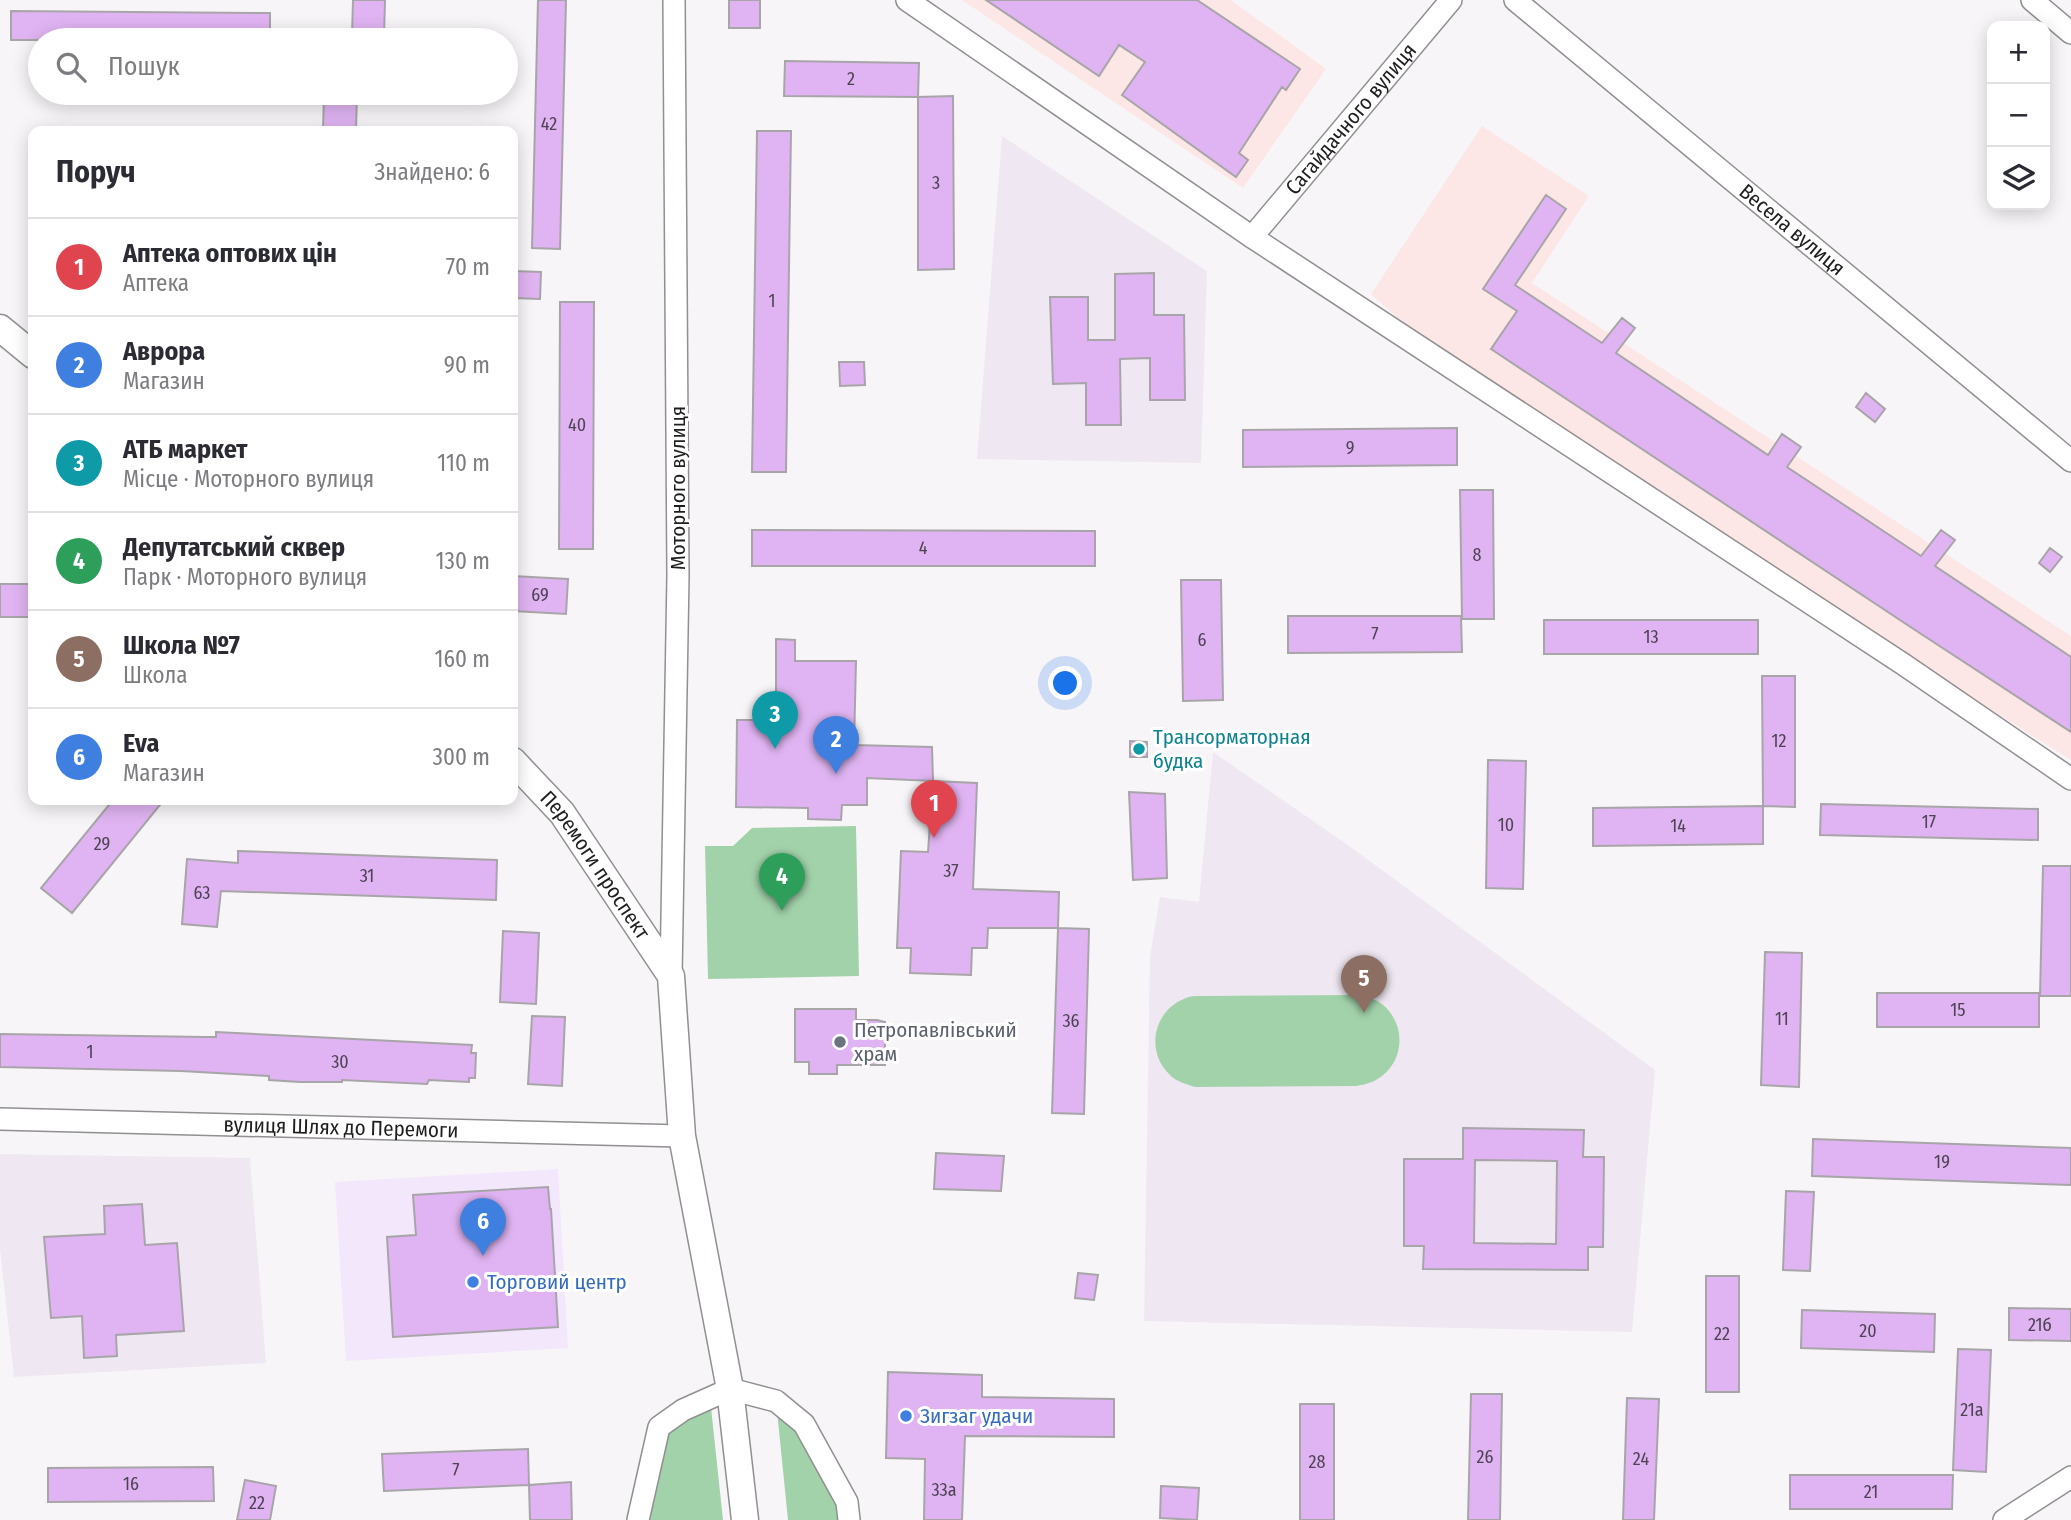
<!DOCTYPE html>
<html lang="uk">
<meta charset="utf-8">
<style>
:root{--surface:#fff;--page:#f7f7f7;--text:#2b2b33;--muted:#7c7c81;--line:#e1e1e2;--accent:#b948a3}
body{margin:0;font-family:"Fira Sans Condensed",sans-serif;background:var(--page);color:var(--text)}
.controls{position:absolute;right:21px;top:21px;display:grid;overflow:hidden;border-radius:14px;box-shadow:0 4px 18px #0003}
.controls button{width:63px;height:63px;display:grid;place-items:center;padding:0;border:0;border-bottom:2px solid var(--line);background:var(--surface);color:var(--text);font:35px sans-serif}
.you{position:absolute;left:1066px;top:684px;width:24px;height:24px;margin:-18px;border:5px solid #fff;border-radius:50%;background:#1a73e8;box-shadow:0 0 0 10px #1a73e833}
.badge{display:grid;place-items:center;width:46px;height:46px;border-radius:50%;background:var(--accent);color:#fff;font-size:23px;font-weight:700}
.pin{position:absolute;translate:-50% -58px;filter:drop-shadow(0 2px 4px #0008)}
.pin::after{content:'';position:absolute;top:37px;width:24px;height:21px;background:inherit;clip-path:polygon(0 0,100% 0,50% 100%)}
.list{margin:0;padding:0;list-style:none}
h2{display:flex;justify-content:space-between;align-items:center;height:91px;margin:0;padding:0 28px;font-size:30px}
h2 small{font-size:23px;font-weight:400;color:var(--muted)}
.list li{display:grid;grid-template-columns:46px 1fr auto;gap:21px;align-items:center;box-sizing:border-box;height:98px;padding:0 28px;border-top:2px solid var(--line)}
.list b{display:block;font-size:26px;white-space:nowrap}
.list p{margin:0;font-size:23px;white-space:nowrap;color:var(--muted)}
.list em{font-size:23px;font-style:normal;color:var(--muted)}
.icon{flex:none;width:38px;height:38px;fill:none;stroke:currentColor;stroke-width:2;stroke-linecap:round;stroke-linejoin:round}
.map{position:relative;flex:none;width:2071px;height:1520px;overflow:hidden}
.search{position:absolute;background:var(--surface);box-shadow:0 4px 18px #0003;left:28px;top:28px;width:490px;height:77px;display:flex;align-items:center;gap:18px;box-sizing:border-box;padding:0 24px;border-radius:38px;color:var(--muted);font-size:26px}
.panel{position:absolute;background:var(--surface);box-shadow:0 4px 18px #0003;left:28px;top:126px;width:490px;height:679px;border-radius:14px}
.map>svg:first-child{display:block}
.commercial{fill:#f3e7fc}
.industrial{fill:#fce6e6}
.built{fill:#efe8f2}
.green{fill:#a2d2aa}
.building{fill:#e0b4f2;stroke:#a8a5a9;stroke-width:2;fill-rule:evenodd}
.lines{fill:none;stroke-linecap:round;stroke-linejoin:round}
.minor-casing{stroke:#918f92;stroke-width:24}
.tertiary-casing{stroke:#918f92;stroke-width:29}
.minor{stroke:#fff;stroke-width:21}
.tertiary{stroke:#fff;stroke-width:26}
.culture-dot{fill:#0f9aa8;stroke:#fff;stroke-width:2.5}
.worship-dot{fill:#6b7280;stroke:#fff;stroke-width:2.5}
.shop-dot{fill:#3f7fe0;stroke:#fff;stroke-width:2.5}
.labels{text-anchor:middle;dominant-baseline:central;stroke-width:6;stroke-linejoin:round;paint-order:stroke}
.number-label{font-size:18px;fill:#4e4354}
.street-label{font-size:21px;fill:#1e1d1f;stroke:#fff}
.culture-label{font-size:21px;fill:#0d838f;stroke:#fff;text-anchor:start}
.worship-label{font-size:21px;fill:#5b616d;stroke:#fff;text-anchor:start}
.shop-label{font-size:21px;fill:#366cbe;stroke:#fff;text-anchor:start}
</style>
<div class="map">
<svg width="2071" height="1520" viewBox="0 0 2071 1520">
<rect width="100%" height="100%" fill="#f8f5f9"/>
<path class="commercial" d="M558,1169L568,1348L346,1361L335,1182Z"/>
<path class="industrial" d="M962,0H1231L1326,69L1243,188Z
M1482,126L1589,196L1532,283L2071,636V760L1466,378L1371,294Z"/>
<path class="built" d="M1002,136L1207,271L1201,463L977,459Z
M1213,752L1345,843L1655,1070L1632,1332L1144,1321L1150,957L1160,897L1199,902Z
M0,1154L250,1158L266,1363L14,1377L0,1249Z"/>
<path class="green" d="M856,826L859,976L708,979L705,846H733L752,828Z
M1356,995C1365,997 1374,998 1382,1004C1409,1026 1404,1068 1372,1082C1367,1084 1361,1085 1356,1086L1195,1087C1186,1084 1177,1082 1170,1075C1145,1052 1153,1010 1186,998C1190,996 1197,996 1202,996Z
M710,1398L723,1520H638L659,1427Z
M776,1401L804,1424L849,1520H788Z"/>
<path class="building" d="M353,0H385L384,37L352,36Z
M538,0H566L560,249L532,248Z
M729,0H760V28H729Z
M986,0H1197L1300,69L1286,90L1282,87L1239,153L1248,160L1236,177L1122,95L1145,62L1119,45L1099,76Z
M11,11L270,13V40H11Z
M785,61L919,63L918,97L784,96Z
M324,93H357L356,131H323Z
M953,96L954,269L918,270V97Z
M757,131H791L786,472H752Z
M1546,195L1566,209L1515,285L1602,343L1622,318L1635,328L1616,353L1768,455L1782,434L1801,447L1787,467L1921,556L1941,530L1955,540L1935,566L2071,657V732L1912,628L1491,349L1517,311L1483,289Z
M513,271L541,272L540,299L513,298Z
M1154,273V315H1184L1185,400H1150V358L1120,359L1121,425H1086V383L1053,384L1050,297H1088V340H1115V274Z
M560,302H594L593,549H559Z
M839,362H864L865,385L840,386Z
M1866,393L1885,409L1875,422L1856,407Z
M1457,428V465L1243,467V430Z
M1460,490H1493L1494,619H1462Z
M752,530L1095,531V566H752Z
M2050,548L2062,557L2050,572L2039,563Z
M513,576L568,579L566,614L513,611Z
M1181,580H1221L1223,700L1183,701Z
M0,584H33V617H0Z
M1288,616H1461L1462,652L1288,653Z
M1544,620H1758V654H1544Z
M776,639L795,640V661H856L854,745L932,747L933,781L867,778V805H842L841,820L808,819V808L736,807L737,720H776Z
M1762,676H1795V807L1763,806Z
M1130,741L1147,742V757H1130Z
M1488,760L1526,761L1523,889L1486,888Z
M933,781L977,783L973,889L1059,892L1058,928H988L987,948H972L971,975L910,973L911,948H897L901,851L928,852Z
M1129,792L1165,794L1167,878L1133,880Z
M113,800H164L72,913L41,888Z
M1821,804L2038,809V840L1820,835Z
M1763,806V844L1593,846V808Z
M238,851L497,860L496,900L221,891L217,927L182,924L187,859L238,863Z
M2043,866H2071V996H2040Z
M1058,928L1089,929L1084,1114L1052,1113Z
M503,931L539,933L536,1004L500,1002Z
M1765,952L1802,953L1799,1087L1761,1085Z
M1877,993H2039V1027H1877Z
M795,1009H856V1020H877L885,1022V1065H837V1074H809V1062H795Z
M532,1016L565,1017L562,1086L528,1084Z
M216,1032L472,1045L471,1053H476L475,1078H469V1082L429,1080L427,1084L342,1080V1082H300L269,1080V1076L181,1071L0,1067V1034L205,1037H216Z
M1463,1128L1584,1130L1583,1157H1604L1603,1247H1588V1270L1423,1269L1424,1246H1404V1159H1463ZM1475,1160L1557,1161L1556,1244L1474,1243Z
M1813,1139L2071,1148V1185L1812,1176Z
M936,1153L1004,1156L1001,1191L934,1189Z
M548,1187L550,1209H551L558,1327L393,1337L387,1237L416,1235L413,1195Z
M1786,1191L1814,1192L1810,1271L1783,1270Z
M142,1204L145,1245L177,1243L184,1331L116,1335L117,1356L84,1358L82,1316L51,1318L44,1237L105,1234L104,1206Z
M1078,1273L1098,1275L1094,1300L1075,1298Z
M1706,1276H1739V1392H1706Z
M2009,1308L2071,1309V1341L2009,1340Z
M1802,1310L1935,1314L1934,1352L1801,1348Z
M1958,1349L1991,1350L1986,1472L1953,1470Z
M888,1372L982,1375V1397L1114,1399V1437L965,1436L962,1520H924L925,1459L886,1458Z
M1471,1394H1502L1500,1520H1468Z
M1627,1398L1659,1399L1654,1520H1623Z
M1300,1404H1334V1520H1300Z
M528,1449L529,1485L384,1491L382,1454Z
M213,1467L214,1501L48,1502V1468Z
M1790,1475H1953L1952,1509H1790Z
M245,1480L276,1486L270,1520H237Z
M571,1482L572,1520H530L529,1485Z
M1161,1486L1199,1488L1197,1520L1160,1518Z"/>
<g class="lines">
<g class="minor-casing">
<g id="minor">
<path d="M907,0L1252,237L1903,664L2071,779"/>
<path id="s1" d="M1515,0L2071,461"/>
<path d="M2032,0L2071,33"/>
<path id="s2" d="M1252,237L1451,0"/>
<path d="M671,976L678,575L674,0"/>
<path id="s3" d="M0,1119L682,1136"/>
<path d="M638,1520L659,1427L683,1410L730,1389L776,1401L804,1424L847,1502L849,1520"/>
<path d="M2004,1520L2071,1477"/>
</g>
</g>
<g class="tertiary-casing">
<g id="tertiary">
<path d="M0,328L33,355"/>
<path id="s4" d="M513,761L562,813L671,976L682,1136L730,1389L745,1520"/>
</g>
</g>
<use href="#minor" class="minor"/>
<use href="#tertiary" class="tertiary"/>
</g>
<circle class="culture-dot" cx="1139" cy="749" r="7"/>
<circle class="worship-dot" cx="840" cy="1042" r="7"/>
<g class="shop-dot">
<circle cx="473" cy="1282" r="7"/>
<circle cx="906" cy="1416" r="7"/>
</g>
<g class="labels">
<g class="number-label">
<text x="851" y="79">2</text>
<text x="549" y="124">42</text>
<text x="936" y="183">3</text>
<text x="772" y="301">1</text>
<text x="577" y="425">40</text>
<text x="1350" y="448">9</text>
<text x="923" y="548">4</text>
<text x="1477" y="555">8</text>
<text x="540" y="595">69</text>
<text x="1375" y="634">7</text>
<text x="1651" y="637">13</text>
<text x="1202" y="640">6</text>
<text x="1779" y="741">12</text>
<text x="1929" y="822">17</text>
<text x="1506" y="825">10</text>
<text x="1678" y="826">14</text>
<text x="102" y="844">29</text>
<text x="951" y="871">37</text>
<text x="367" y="876">31</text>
<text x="202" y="893">63</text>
<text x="1958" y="1010">15</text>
<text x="1782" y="1019">11</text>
<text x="1071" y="1021">36</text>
<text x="90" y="1052">1</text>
<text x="340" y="1062">30</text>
<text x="1942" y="1162">19</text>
<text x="2040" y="1325">21б</text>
<text x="1868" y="1331">20</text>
<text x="1722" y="1334">22</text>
<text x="1972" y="1410">21а</text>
<text x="1485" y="1457">26</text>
<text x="1641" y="1459">24</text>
<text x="1317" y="1462">28</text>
<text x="456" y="1470">7</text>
<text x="131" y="1484">16</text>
<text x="944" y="1490">33а</text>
<text x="1871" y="1492">21</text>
<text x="257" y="1503">22</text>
</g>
<g class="street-label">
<text stroke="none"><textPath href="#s2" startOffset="154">Сагайдачного вулиця</textPath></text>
<text stroke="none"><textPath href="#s1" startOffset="360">Весела вулиця</textPath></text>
<text transform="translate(678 488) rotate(-90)">Моторного вулиця</text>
<text stroke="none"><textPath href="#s4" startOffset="133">Перемоги проспект</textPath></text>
<text stroke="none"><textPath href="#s3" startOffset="341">вулиця Шлях до Перемоги</textPath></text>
</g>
<g class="culture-label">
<text x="1153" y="737">Трансорматорная<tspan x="1153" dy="24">будка</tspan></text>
</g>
<g class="worship-label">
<text x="854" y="1030">Петропавлівський<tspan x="854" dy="24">храм</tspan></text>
</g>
<g class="shop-label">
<text x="487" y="1282">Торговий центр</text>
<text x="920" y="1416">Зигзаг удачи</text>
</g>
</g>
</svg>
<div class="controls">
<button>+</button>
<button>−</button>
<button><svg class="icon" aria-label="layers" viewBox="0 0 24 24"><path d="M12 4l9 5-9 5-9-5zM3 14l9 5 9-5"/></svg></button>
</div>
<div class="you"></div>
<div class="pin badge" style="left:934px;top:838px;background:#e0444e">1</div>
<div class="pin badge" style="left:836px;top:774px;background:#3f7fe0">2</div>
<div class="pin badge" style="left:775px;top:749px;background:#0f9aa8">3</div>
<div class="pin badge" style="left:782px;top:911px;background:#2e9e5b">4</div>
<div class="pin badge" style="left:1364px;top:1013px;background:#8d6e63">5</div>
<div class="pin badge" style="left:483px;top:1256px;background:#3f7fe0">6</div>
<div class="search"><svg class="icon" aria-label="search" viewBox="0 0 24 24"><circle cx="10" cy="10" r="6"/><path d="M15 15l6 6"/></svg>Пошук</div>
<section class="panel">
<h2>Поруч<small>Знайдено: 6</small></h2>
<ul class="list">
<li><span class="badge" style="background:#e0444e">1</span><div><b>Аптека оптових цін</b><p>Аптека</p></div><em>70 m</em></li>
<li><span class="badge" style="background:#3f7fe0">2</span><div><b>Аврора</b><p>Магазин</p></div><em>90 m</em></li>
<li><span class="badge" style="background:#0f9aa8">3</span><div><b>АТБ маркет</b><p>Місце · Моторного вулиця</p></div><em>110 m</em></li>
<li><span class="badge" style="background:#2e9e5b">4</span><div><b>Депутатський сквер</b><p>Парк · Моторного вулиця</p></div><em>130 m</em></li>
<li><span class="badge" style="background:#8d6e63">5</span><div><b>Школа №7</b><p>Школа</p></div><em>160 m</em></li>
<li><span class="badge" style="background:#3f7fe0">6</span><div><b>Eva</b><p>Магазин</p></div><em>300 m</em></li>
</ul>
</section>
</div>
